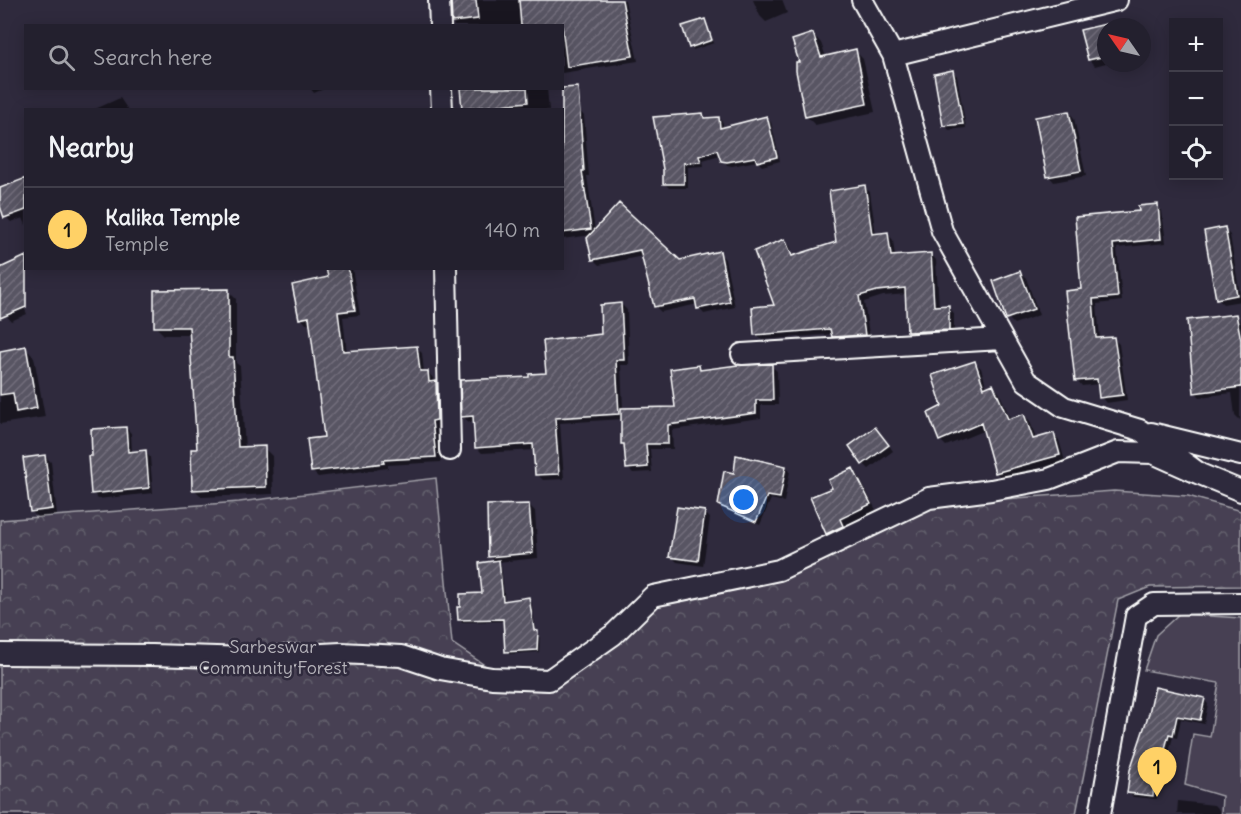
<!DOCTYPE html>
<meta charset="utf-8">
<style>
:root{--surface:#23202e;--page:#2b2836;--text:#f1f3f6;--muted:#a3a3aa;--line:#403e4a;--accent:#ffd166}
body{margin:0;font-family:Delius,sans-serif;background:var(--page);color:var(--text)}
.controls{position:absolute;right:18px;top:18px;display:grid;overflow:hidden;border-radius:0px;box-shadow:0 3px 15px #0003}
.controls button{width:54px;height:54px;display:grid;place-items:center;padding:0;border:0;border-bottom:2px solid var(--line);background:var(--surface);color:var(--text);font:30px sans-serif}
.compass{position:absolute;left:1097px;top:18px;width:54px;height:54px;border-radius:50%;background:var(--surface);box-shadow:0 3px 15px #0003;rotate:304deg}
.you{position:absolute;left:744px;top:500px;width:21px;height:21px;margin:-15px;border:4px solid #fff;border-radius:50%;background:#1a73e8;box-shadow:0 0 0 9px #1a73e833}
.badge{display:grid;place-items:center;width:39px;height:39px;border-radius:50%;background:var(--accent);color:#111;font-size:20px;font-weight:700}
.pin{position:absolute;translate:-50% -50px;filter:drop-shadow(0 2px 3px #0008)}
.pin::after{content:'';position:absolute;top:32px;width:21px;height:18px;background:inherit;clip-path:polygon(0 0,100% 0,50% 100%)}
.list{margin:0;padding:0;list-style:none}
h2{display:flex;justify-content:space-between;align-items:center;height:78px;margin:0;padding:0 24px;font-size:26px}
h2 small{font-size:20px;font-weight:400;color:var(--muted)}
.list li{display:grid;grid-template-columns:39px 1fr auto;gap:18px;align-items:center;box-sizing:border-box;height:84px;padding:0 24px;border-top:2px solid var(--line)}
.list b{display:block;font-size:22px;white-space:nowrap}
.list p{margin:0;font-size:20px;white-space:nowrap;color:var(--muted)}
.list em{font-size:20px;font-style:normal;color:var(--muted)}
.icon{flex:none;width:33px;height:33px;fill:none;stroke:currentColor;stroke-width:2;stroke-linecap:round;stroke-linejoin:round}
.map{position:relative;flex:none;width:1241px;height:814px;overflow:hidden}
.search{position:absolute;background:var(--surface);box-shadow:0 3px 15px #0003;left:24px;top:24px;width:540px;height:66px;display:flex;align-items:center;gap:15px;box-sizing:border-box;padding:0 21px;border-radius:0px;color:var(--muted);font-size:22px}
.panel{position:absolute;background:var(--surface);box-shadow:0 3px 15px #0003;left:24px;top:108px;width:540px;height:162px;border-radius:0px}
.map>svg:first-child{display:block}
.green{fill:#464152;stroke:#a2a0a8;stroke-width:1.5}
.forest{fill:url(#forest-crowns);stroke:#a2a0a8;stroke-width:1.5}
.shadow{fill:#0007}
.building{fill:url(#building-hatch);stroke:#fff;stroke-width:1.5}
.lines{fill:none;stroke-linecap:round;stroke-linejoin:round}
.minor-casing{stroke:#fff;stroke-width:24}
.minor{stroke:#2f2a3d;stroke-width:20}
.labels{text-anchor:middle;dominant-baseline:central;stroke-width:5;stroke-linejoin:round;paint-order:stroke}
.park-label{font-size:18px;fill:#b5b3ba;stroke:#2f2a3d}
</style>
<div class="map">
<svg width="1241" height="814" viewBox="0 0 1241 814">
<defs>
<pattern id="forest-crowns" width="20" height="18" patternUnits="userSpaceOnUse" patternTransform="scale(1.5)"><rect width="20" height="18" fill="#464152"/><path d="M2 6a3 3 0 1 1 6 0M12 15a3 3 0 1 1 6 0" fill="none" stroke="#625e6c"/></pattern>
<pattern id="building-hatch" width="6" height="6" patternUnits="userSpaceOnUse" patternTransform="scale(1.5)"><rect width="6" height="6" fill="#595564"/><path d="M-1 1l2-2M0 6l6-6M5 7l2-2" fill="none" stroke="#726e7b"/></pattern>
</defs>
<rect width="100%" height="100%" fill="#2f2a3d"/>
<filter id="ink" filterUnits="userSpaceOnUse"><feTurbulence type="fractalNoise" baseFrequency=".0167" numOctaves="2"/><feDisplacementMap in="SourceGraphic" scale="12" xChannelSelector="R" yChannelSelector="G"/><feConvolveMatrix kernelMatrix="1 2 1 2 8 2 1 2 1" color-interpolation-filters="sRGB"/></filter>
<g filter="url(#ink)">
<path class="green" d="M1179,614L1241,618V814H1221L1222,796L1185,785L1193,734L1210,737L1219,683L1144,670L1156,635Z"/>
<path class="forest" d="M436,478L452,643L495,672L547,688L658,604L783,578L873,536L921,510L976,501L1114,491L1188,496L1241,511V586L1150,587L1118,600L1076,814H0V520L239,502Z"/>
<path class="shadow" d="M452,0H625L638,61L562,73V26H454Z
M753,0H782L787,13L766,22L760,16Z
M705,21L714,43L693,50L690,47Z
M1105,25L1106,27V63L1095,66L1089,60Z
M813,34L821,43L826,57L855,51L863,59L875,112L815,125L807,117L796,64L801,63Z
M953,72L957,76L966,128L949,130L945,125Z
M310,88H326L314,93Z
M461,88H547L549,110H464Z
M120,98L128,110H93Z
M579,110L584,116L589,176H587L595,231L680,262L719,253L725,259L735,307L704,314L699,308L698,304L661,312L656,307L643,256L599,265L593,259L592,235L562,239V112Z
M1069,112L1074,118L1086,176L1054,182L1049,176Z
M703,115L707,119L719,118L723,123V129L766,118L771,122L780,161L762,166L757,161L732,166L727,165L720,155L703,160L704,166L688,167V188H669L664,183Z
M26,180V225L23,218L11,222L6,217L0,202V189Z
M864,187L870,192L876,235L888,234L893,240L895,257L931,254L936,260L939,307H948L954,313V335L914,338L908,332L907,294L883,296L864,302L870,340L839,342L833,334L762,340L756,334L777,306L785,241L790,246L794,257L837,243Z
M1157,206L1162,211L1166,243L1117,248L1122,301L1097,304L1100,339L1113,338L1119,344L1127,400L1106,403L1101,397L1099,384L1082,386L1077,380L1082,290L1076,218L1140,213Z
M1224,229L1230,235L1241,301L1223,304L1217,298Z
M328,268H352L360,315L343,317L347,353L417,348L422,353L424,372H428L433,378L434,383L441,388L442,425L437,426L441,462L388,465V468L318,477L312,471L326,438L311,323L306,324L301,318L329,278Z
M0,270L9,274L27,314L11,321L6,315L0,303Z
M1020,272L1026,278L1039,315L1014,324L1008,318Z
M228,291L236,299V363L240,366L245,449L264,448L272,456L273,494L202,497L194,489L199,450L191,335H164L156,327Z
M621,304L627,310L629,365H621L623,409H677L699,366L703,371L771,366L777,371L778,405H761V418L672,430L673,449H650L652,472L633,473L628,468L626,447L623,444V419L560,423L564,479L543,480L537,474L535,450L482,453L477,448L475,422H469L463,417L531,379L548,375L603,335Z
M1236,316L1241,323L1240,420L1235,415L1232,393L1200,397L1195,392Z
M25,348L34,357L45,417L0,424V353Z
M975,363L981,368L987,388L993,386L999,392L1011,420L1024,415L1030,421L1036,439L1053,434L1059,440L1065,461L1002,479L997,473L985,430L946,446L940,440L944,407Z
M126,428L131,433L132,453L145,452L150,457L153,493L98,499L93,493L94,457Z
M881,434L893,451L869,469L864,464Z
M45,456L51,462L57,515L37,517L32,512Z
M785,467L790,471L784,502L771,499L760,525L724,509L720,505L736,475Z
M853,469L858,475L876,510L845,525L848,532L833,539L827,533L834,489Z
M529,505L535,511L538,558L498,562L501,565L505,602L529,598L531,601L536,632L540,635L539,652L509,654L507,652L505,621L462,622L460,619L484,595L496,562L490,556Z
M704,512L710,518L703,566L677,562L671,556Z
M1204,700L1208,704L1204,724L1181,719L1177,738L1173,737L1167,759L1161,757L1157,799L1133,797L1128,792L1151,713Z
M1178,801L1214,805L1219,810V814H1177Z"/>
<path class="building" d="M451,0H476L478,19L452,22Z
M519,0H622L633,56L567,67L562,26H521Z
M705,19L712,40L689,48L682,26Z
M1106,24V56L1088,60L1080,30Z
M813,33L821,57L856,49L867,104L805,117L796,71V62H799L792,40Z
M953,70L963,124L943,126L934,74Z
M578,87L584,171H582L591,229L562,233V88Z
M460,88H527L528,102L462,109Z
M1069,111L1081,171L1047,177L1035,117Z
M703,113L704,118L719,117L720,128L767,116L777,157L757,162L755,157L727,162L721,161L717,150L699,156L701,162L684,163V184H663V169L653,117Z
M26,178V210L4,218L0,206V188Z
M865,185L872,234L888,232L891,256L931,253L934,306L949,305V330L907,332L905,288L877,291L859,296L865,335L832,337L830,329L754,335L752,307L774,305L754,251L785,239L792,256L836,242L829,191Z
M619,203L680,260L720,251L730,302L697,309L695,299L654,307L640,250L592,260L587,238Z
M1158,204L1161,239L1113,244L1118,297L1093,299L1096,338L1114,337L1123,395L1099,398L1097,379L1075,381L1065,291L1081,289L1075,217L1139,211L1138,206Z
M1225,227L1237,295L1216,299L1204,231Z
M26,256V307L0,318V268Z
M326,268H348L355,310L338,312L343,351L417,346L420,371H428L429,382L436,381L437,420L432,421L436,457L383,460L384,463L311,472L307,439L324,437L309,317L299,319L292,285L328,277Z
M1020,271L1034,309L1006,319L993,281Z
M229,289V357H233L238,447L265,446L266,487L192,490L191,449H197L189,327H154V290Z
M621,303L624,360H616L619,414L555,418L559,474L535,475L533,444L475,448L473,416L461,417L460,380L529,377V374L546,373L543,341L601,334L600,305Z
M1236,314L1241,340V387L1194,393L1187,320Z
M26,346L37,408L16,412L13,393L0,395V351Z
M975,361L984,388L993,384L1008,419L1024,414L1033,439L1054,433L1060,455L995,473L981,423L939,441L928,413L942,406L932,375Z
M772,364L773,400H756V413L668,425V444H646L648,467L626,469L624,444H621V408L675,407L670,369L699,365L700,370L738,365Z
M126,427L128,452L146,450L149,488L91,494L88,456H92L91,429Z
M875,427L889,445L862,465L849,446Z
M45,455L52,509L30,512L23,458Z
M736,455L786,466L780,498L767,496L756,522L718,505L724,471L734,473Z
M853,468L871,504L840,519L843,526L826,534L810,497L832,488L828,480Z
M529,504L533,553L488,557L487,505Z
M677,507L705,511L698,561L669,557Z
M499,560L503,601L529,597L534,630L538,631L537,650L505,652L503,619L458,620L457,607H460V594L482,593L479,563Z
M1155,687L1205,698L1200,720L1177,716L1173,735L1169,734L1163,756L1157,754L1153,796L1127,793L1130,770L1149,713Z"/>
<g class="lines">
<g class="minor-casing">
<path id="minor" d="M439,0L440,26
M862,0L893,55L942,231L1026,381L1064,407L1140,430L1200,474L1241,491
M893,55L1117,0
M441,88L442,110
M446,268L450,450
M742,354L1002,339
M1151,433L1241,455
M0,654L152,655L248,658L341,653L401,656L440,669L492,678L549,680L613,635L653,596L779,570L929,498L991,490L1049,479L1118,452L1153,453L1200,474
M1100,814L1136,616L1154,604L1241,603"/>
</g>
<use href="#minor" class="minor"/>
</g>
</g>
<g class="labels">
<g class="park-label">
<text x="273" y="646">Sarbeswar<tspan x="273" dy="21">Community Forest</tspan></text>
</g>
</g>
</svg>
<div class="controls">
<button>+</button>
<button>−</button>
<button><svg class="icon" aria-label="locate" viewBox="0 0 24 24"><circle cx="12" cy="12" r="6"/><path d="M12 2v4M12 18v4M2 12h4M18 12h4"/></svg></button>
</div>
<svg class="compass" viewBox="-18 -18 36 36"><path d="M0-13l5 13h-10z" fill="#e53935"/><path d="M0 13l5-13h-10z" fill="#a3a3aa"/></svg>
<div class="you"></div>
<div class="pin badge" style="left:1157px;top:797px">1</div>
<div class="search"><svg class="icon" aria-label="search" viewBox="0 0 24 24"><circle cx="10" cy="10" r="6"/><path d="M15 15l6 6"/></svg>Search here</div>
<section class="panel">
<h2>Nearby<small></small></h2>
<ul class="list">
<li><span class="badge">1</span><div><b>Kalika Temple</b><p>Temple</p></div><em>140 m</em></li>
</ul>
</section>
</div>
